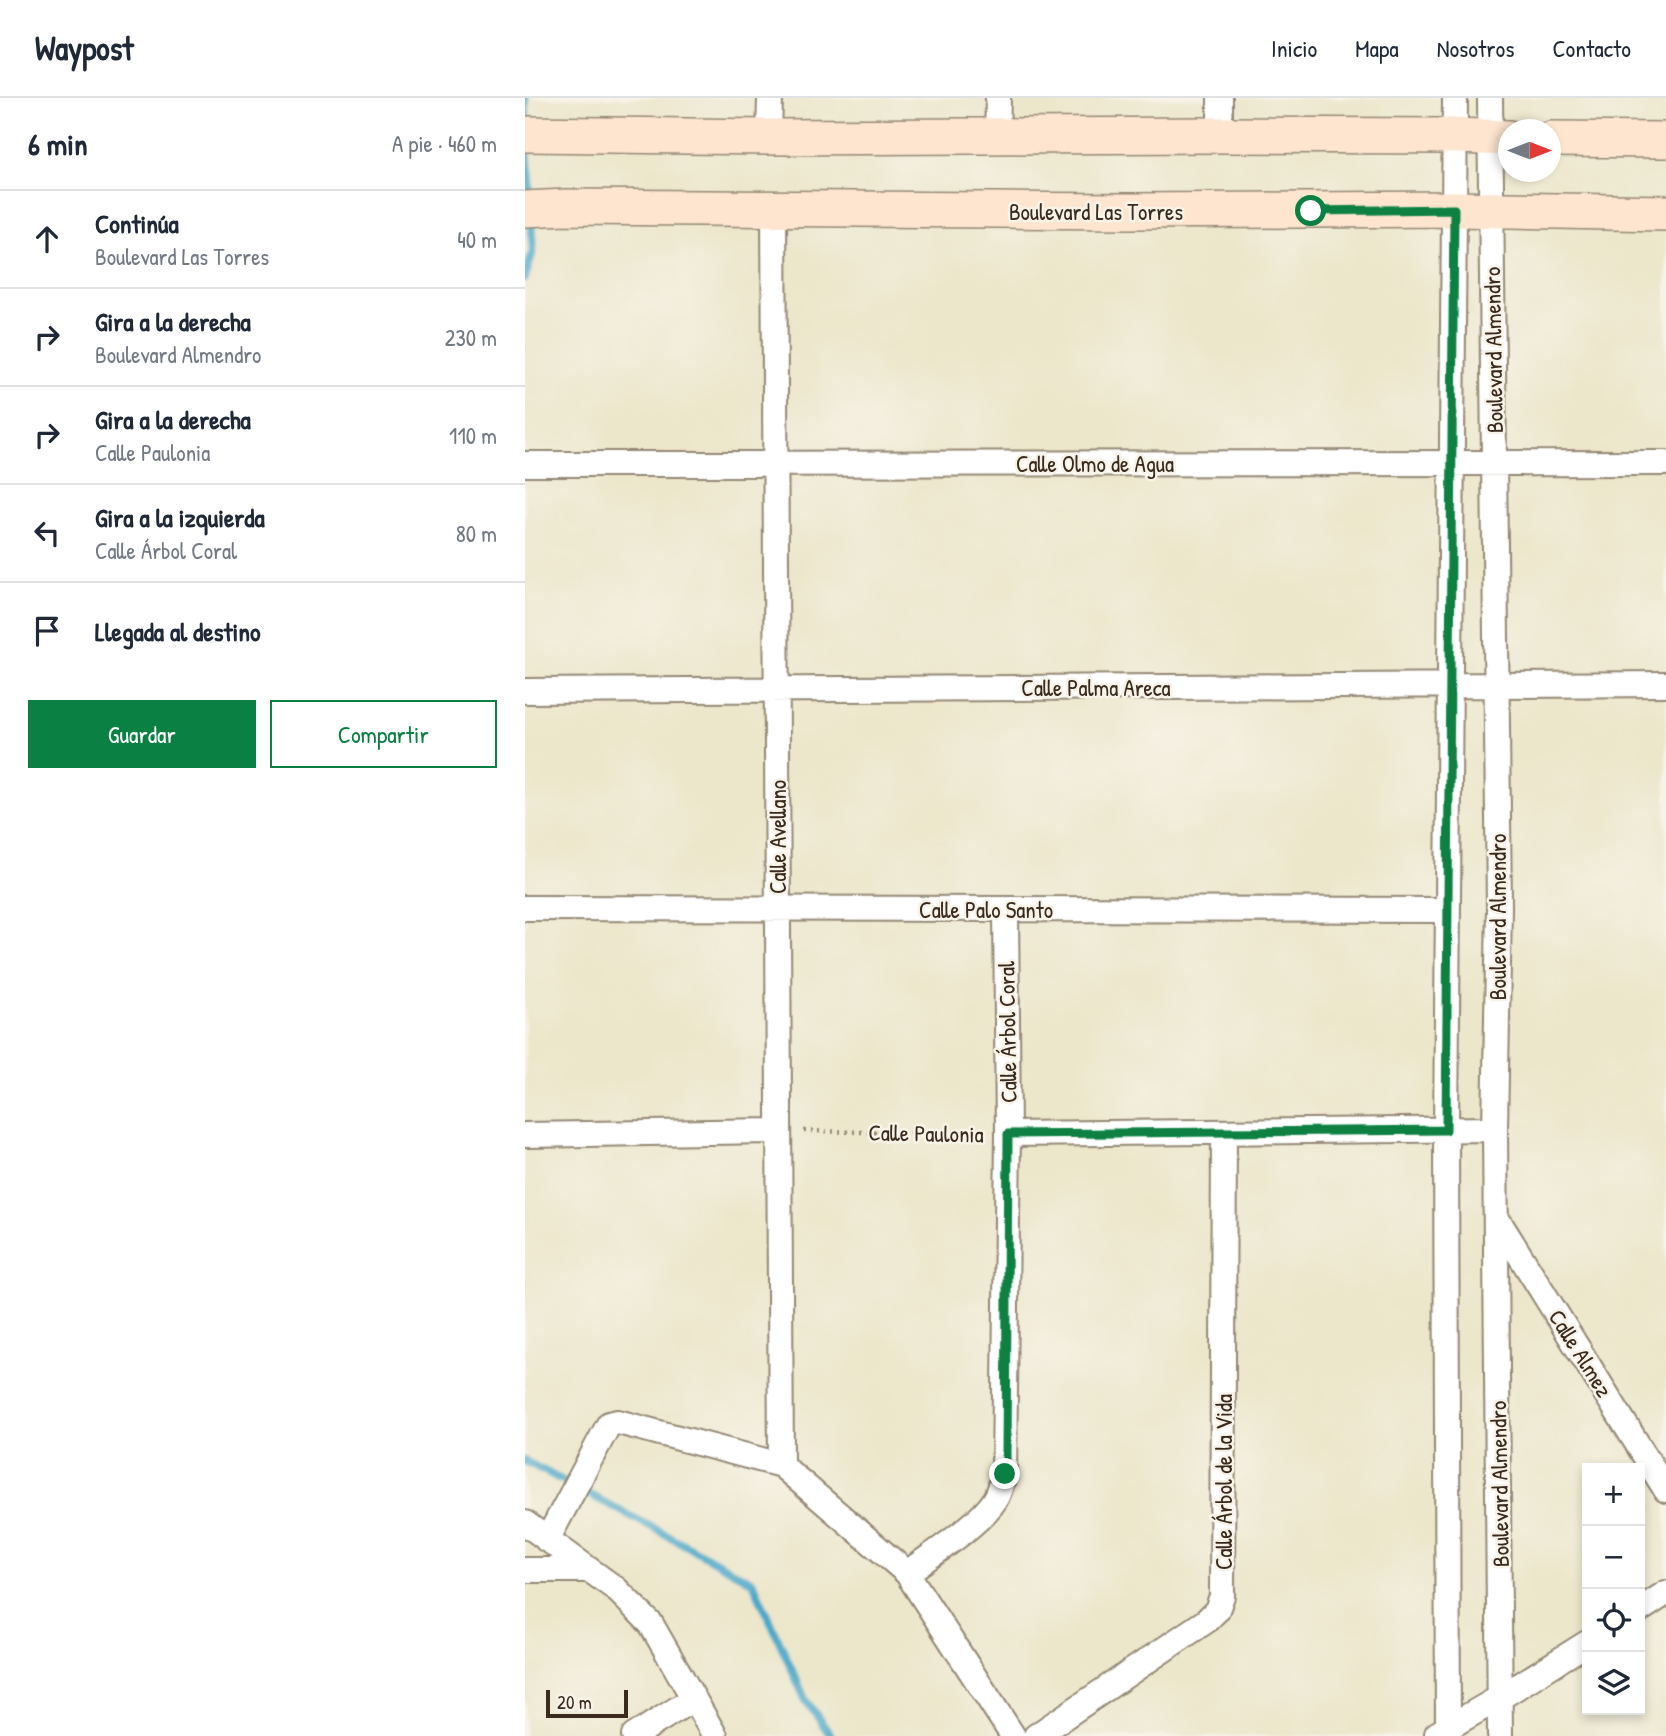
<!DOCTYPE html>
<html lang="es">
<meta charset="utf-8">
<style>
:root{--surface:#fff;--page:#f6f6f7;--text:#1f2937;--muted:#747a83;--line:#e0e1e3;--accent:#0b8043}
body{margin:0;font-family:"Patrick Hand",sans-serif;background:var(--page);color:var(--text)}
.controls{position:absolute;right:21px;bottom:21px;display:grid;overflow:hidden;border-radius:0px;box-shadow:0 4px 10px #0003}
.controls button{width:63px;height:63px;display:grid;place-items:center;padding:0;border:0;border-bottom:2px solid var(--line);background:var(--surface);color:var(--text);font:35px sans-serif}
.compass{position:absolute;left:973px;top:21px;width:63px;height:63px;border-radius:50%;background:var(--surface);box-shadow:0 4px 10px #0003;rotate:90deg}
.scale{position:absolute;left:21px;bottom:18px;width:82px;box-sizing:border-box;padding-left:7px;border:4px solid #3b2a1e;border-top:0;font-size:19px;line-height:24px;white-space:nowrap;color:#3b2a1e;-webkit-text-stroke:5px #f7f3e8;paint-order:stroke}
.stop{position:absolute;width:21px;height:21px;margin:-16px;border:5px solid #0b8043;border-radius:50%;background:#fff}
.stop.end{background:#0b8043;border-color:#fff;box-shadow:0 2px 7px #0008}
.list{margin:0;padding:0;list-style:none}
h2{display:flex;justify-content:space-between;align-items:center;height:91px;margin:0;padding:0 28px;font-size:30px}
h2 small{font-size:23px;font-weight:400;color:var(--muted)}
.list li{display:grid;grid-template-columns:46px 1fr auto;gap:21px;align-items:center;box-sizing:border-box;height:98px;padding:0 28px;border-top:2px solid var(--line)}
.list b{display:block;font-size:26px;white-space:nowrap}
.list p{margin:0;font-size:23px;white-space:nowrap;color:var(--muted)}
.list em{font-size:23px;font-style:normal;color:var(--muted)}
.actions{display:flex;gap:14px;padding:21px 28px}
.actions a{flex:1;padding:16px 0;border:2px solid var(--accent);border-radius:0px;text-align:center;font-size:24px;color:var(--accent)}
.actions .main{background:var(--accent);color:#fff}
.icon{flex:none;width:38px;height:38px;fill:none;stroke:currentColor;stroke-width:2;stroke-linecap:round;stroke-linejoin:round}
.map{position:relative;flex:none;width:1141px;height:1638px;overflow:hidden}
header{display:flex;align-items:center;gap:42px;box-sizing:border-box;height:98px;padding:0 35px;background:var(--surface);border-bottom:2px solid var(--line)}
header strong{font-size:33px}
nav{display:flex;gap:38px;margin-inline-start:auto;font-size:24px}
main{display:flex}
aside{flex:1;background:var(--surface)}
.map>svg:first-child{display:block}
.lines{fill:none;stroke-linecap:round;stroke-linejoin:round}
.stream{stroke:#4ba9c9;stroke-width:8}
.minor-casing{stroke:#948874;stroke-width:28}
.secondary-casing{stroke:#948874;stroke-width:38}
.path{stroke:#948874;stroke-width:4.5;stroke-dasharray:2 5;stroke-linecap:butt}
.minor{stroke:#fff;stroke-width:24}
.secondary{stroke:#fde5d0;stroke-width:35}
.route{stroke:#0b8043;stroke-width:9}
.labels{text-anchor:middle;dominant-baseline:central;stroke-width:5;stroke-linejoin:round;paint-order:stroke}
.street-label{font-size:23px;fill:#3b2a1e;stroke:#f7f3e8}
</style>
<header>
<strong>Waypost</strong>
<nav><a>Inicio</a><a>Mapa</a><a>Nosotros</a><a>Contacto</a></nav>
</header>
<main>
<aside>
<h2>6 min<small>A pie · 460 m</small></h2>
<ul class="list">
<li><svg class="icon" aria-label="ahead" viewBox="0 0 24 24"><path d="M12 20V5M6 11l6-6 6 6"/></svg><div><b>Continúa</b><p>Boulevard Las Torres</p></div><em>40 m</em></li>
<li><svg class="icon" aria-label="right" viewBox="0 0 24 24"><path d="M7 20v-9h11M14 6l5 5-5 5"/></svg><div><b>Gira a la derecha</b><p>Boulevard Almendro</p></div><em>230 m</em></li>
<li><svg class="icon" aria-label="right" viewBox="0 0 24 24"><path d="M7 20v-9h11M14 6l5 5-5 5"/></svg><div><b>Gira a la derecha</b><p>Calle Paulonia</p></div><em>110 m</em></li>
<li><svg class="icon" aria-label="left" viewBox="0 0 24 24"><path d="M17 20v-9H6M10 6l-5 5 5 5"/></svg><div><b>Gira a la izquierda</b><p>Calle Árbol Coral</p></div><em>80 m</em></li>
<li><svg class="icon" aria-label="arrive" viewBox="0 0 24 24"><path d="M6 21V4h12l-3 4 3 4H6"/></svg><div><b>Llegada al destino</b></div></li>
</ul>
<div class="actions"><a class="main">Guardar</a><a>Compartir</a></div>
</aside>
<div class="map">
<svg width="1141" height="1638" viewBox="0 0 1141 1638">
<rect width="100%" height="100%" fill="#f7f3e8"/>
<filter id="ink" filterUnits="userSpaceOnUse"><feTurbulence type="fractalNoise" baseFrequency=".0143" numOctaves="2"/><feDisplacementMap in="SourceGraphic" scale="14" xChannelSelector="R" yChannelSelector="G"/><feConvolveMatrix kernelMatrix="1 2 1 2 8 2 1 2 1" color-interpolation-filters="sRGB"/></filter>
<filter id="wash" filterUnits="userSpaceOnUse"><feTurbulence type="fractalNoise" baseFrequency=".00686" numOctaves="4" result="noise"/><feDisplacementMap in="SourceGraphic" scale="28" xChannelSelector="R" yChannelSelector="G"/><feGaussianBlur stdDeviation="1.57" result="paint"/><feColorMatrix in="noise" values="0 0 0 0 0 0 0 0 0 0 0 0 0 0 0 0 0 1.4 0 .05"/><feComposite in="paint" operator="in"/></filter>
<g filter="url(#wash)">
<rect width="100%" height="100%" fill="#ece6ca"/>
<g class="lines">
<path class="stream" d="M0,0L2,28
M2,44L5,101
M0,180L8,153L6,118
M0,1363L142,1437L228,1484L280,1601L306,1638"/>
</g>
</g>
<g filter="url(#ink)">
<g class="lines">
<g class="minor-casing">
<path id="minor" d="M695,0V37
M965,0L974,809L970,1031L975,1638
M244,39L245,0
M472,39L473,0
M249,111L256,1367
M0,366L1141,365
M0,593L1141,586
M0,810L923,812
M483,1036L970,1031
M0,1037L254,1033
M971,1119L1141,1392
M0,1425L91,1491L126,1526L190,1638
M22,1442L84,1326L93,1324L256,1367L382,1475L488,1638
M0,1472H63
M382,1475C407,1456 454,1427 470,1402C475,1394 477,1385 479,1376L483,1036L481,811
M1115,1512L1141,1495
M912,1636L976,1599L1062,1545
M109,1638L168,1601
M511,1638L681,1523L692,1512L697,1498L699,1034
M923,1638L921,1032L930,0"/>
</g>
<g class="secondary-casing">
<path id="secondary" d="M0,36L244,39L695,37L930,38L984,40
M1026,41L1141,42
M0,111L41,109L605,113L929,111L1141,115"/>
</g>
<path class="path" d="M279,1033L459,1036"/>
<use href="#minor" class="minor"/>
<use href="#secondary" class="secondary"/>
</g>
</g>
<g class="lines" filter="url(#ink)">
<path class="route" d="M480,1376L481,1362L483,1036L921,1032L929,111L786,113"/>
</g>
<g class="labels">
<g class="street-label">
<text x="571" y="113">Boulevard Las Torres</text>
<text transform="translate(968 252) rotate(-91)">Boulevard Almendro</text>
<text x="570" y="365">Calle Olmo de Agua</text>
<text x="571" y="589">Calle Palma Areca</text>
<text transform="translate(252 739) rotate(-90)">Calle Avellano</text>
<text x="461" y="811">Calle Palo Santo</text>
<text transform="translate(972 819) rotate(-90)">Boulevard Almendro</text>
<text transform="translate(482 934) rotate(-91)">Calle Árbol Coral</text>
<text transform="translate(401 1035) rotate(1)">Calle Paulonia</text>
<text transform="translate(1056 1255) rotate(58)">Calle Almez</text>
<text transform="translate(698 1384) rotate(-90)">Calle Árbol de la Vida</text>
<text transform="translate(974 1386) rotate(-91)">Boulevard Almendro</text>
</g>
</g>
</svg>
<div class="controls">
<button>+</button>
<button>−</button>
<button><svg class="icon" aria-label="locate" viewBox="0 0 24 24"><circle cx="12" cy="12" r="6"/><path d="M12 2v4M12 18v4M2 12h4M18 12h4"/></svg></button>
<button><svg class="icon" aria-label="layers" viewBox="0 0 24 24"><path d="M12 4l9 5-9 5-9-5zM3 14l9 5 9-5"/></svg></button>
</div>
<svg class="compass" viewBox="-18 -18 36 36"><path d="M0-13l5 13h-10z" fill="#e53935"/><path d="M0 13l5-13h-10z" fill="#747a83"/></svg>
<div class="scale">20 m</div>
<div class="stop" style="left:786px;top:113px"></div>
<div class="stop end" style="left:480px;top:1376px"></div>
</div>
</main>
